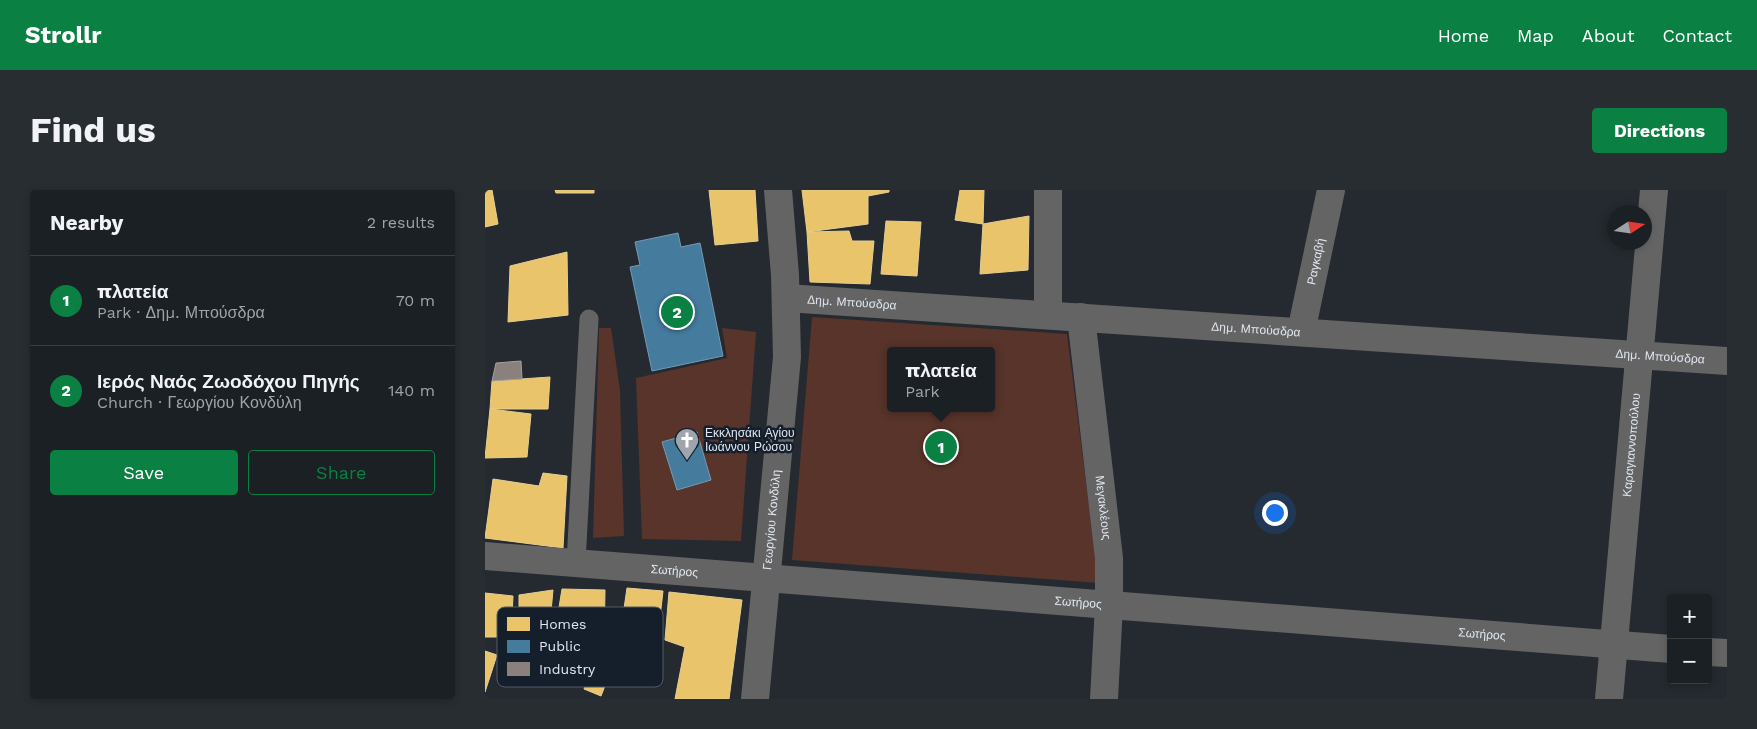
<!DOCTYPE html>
<meta charset="utf-8">
<style>
:root{--surface:#1b2024;--page:#282d31;--text:#f1f3f6;--muted:#a0a3a6;--line:#393e41;--accent:#0b8043}
body{margin:0;font-family:"Work Sans",sans-serif;background:var(--page);color:var(--text)}
.controls{position:absolute;right:15px;bottom:15px;display:grid;overflow:hidden;border-radius:5px;box-shadow:0 2px 8px #0003}
.controls button{width:45px;height:45px;display:grid;place-items:center;padding:0;border:0;border-bottom:1px solid var(--line);background:var(--surface);color:var(--text);font:25px sans-serif}
.compass{position:absolute;left:1122px;top:15px;width:45px;height:45px;border-radius:50%;background:var(--surface);box-shadow:0 2px 8px #0003;rotate:78deg}
.you{position:absolute;left:789px;top:322px;width:18px;height:18px;margin:-12px;border:4px solid #fff;border-radius:50%;background:#1a73e8;box-shadow:0 0 0 8px #1a73e833}
.badge{display:grid;place-items:center;width:32px;height:32px;border-radius:50%;background:var(--accent);color:#fff;font-size:16px;font-weight:700}
.pin{position:absolute;translate:-50% -50%;border:2px solid #fff;box-shadow:0 1px 5px #0006}
.popup{position:absolute;left:402px;top:157px;width:108px;height:65px;box-sizing:border-box;display:grid;place-content:center;border-radius:5px;background:var(--surface);filter:drop-shadow(0 1px 4px #0005);font-size:16px;white-space:nowrap;color:var(--muted)}
.popup b{font-size:19px;color:var(--text)}
.popup::after{content:'';position:absolute;left:50%;top:100%;margin-left:-10px;border:10px solid transparent;border-top-color:var(--surface)}
.list{margin:0;padding:0;list-style:none}
h2{display:flex;justify-content:space-between;align-items:center;height:65px;margin:0;padding:0 20px;font-size:21px}
h2 small{font-size:16px;font-weight:400;color:var(--muted)}
.list li{display:grid;grid-template-columns:32px 1fr auto;gap:15px;align-items:center;box-sizing:border-box;height:90px;padding:0 20px;border-top:1px solid var(--line)}
.list b{display:block;font-size:19px;white-space:nowrap}
.list p{margin:0;font-size:16px;white-space:nowrap;color:var(--muted)}
.list em{font-size:16px;font-style:normal;color:var(--muted)}
.actions{display:flex;gap:10px;padding:15px 20px}
.actions a{flex:1;padding:11px 0;border:1px solid var(--accent);border-radius:5px;text-align:center;font-size:18px;color:var(--accent)}
.actions .main{background:var(--accent);color:#fff}
.map{position:relative;flex:none;width:1242px;height:509px;overflow:hidden;border-radius:5px}
header{display:flex;align-items:center;gap:30px;box-sizing:border-box;height:70px;padding:0 25px;background:var(--accent);color:#fff}
header strong{font-size:24px}
nav{display:flex;gap:28px;margin-inline-start:auto;font-size:18px}
.intro{display:flex;align-items:center;justify-content:space-between;box-sizing:border-box;height:120px;padding:0 30px}
h1{margin:0;font-size:35px}
.button{padding:12px 22px;border-radius:5px;background:var(--accent);color:#fff;font-size:18px;font-weight:700}
main{display:flex;gap:30px;padding:0 30px}
aside{flex:1;background:var(--surface);border-radius:5px;box-shadow:0 2px 8px #0003}
.map>svg:first-child{display:block}
.green{fill:#58342a;fill-rule:evenodd}
.homes{fill:#e9c46a;stroke:#e6ce92}
.public{fill:#457b9d;stroke:#749bb6}
.industry{fill:#8a817c;stroke:#a4a09f}
.lines{fill:none;stroke-linecap:round;stroke-linejoin:round}
.service{stroke:#656464;stroke-width:19}
.minor{stroke:#656464;stroke-width:28}
.tertiary{stroke:#656464;stroke-width:28}
.labels{text-anchor:middle;dominant-baseline:central;stroke-width:5;stroke-linejoin:round;paint-order:stroke}
.street-label{font-size:12px;fill:#e0e7f0;stroke:#151f2c}
.poi-label{font-size:12px;fill:#e0e7f0;stroke:#151f2c;text-anchor:start}
.key{fill:#151f2c;stroke:#525b67;stroke-width:1}
.key-label{font-size:14px;fill:#e0e7f0}
</style>
<header>
<strong>Strollr</strong>
<nav><a>Home</a><a>Map</a><a>About</a><a>Contact</a></nav>
</header>
<div class="intro"><h1>Find us</h1><a class="button">Directions</a></div>
<main>
<aside>
<h2>Nearby<small>2 results</small></h2>
<ul class="list">
<li><span class="badge">1</span><div><b>πλατεία</b><p>Park · Δημ. Μπούσδρα</p></div><em>70 m</em></li>
<li><span class="badge">2</span><div><b>Ιερός Ναός Ζωοδόχου Πηγής</b><p>Church · Γεωργίου Κονδύλη</p></div><em>140 m</em></li>
</ul>
<div class="actions"><a class="main">Save</a><a>Share</a></div>
</aside>
<div class="map">
<svg width="1242" height="509" viewBox="0 0 1242 509">
<rect width="100%" height="100%" fill="#242a30"/>
<path class="green" d="M327,127L582,144L614,393L307,370ZM406,161H506V218H406Z
M114,138H126L135,200L139,346L108,348Z
M237,138L271,142L256,351L157,349L151,188L242,168Z"/>
<path class="homes" d="M0,0H7L13,34L0,37Z
M70,0H109V3H71Z
M224,0H270L273,51L230,55Z
M317,0H404V2L383,6V34L322,42Z
M475,0H499L498,34L470,30Z
M544,26L543,80L495,84L498,34Z
M401,31L436,32L432,86L396,84Z
M364,41L367,51H389L385,94L325,92L322,42Z
M82,62L83,125L23,132L25,76Z
M65,187L63,219H5L7,191Z
M5,219L46,224L42,267L0,268Z
M58,283L82,286L78,358L0,348L8,289L54,296Z
M142,398L178,401L172,454L134,453Z
M77,399L120,400L119,457L82,452L70,442Z
M68,400L64,443L34,441V405Z
M184,402L257,410L244,509H190L200,457L180,450Z
M0,403L28,406L26,447H0Z
M0,461L12,465L0,502Z
M105,480L123,488L116,506L99,499Z"/>
<path class="public" d="M193,43L196,57L215,53L238,166L167,181L145,77L155,75L150,52Z
M212,242L226,290L192,300L177,252Z"/>
<path class="industry" d="M36,171L37,189L7,191L11,173Z"/>
<g class="lines">
<path class="service" d="M91,373L104,129"/>
<g class="minor">
<path d="M563,0V124"/>
<path id="s1" d="M301,108L1242,171"/>
<path id="s2" d="M596,127L624,368V415L619,509"/>
<path id="s3" d="M816,142L846,0"/>
<path id="s4" d="M270,509L302,167L300,85L293,0"/>
<path id="s5" d="M1124,509L1169,0"/>
</g>
<g class="tertiary">
<path id="s6" d="M0,366L1186,459"/>
<path d="M1223,462L1242,463"/>
</g>
</g>
<defs>
<g id="church-pin" transform="scale(1.25)"><path d="M0 17L-7.5 6A9.5 9.5 0 1 1 7.5 6Z" fill="#9ea5ad" stroke="#151f2c"/><path d="M-1.2-6h2.4v3.5h3.3v2.4h-3.3V6h-2.4V-.1h-3.3v-2.4h3.3Z" fill="#fff"/></g>
</defs>
<g fill-rule="evenodd">
<use href="#church-pin" x="202" y="250"/>
</g>
<g class="labels">
<g class="street-label">
<text stroke="none"><textPath href="#s3" startOffset="72">Ραγκαβή</textPath></text>
<text stroke="none"><textPath href="#s1" startOffset="66">Δημ. Μπούσδρα</textPath></text>
<text stroke="none"><textPath href="#s1" startOffset="471">Δημ. Μπούσδρα</textPath></text>
<text stroke="none"><textPath href="#s1" startOffset="876">Δημ. Μπούσδρα</textPath></text>
<text stroke="none"><textPath href="#s5" startOffset="255">Καραγιαννοπούλου</textPath></text>
<text stroke="none"><textPath href="#s2" startOffset="192">Μεγακλέους</textPath></text>
<text stroke="none"><textPath href="#s4" startOffset="180">Γεωργίου Κονδύλη</textPath></text>
<text stroke="none"><textPath href="#s6" startOffset="190">Σωτήρος</textPath></text>
<text stroke="none"><textPath href="#s6" startOffset="595">Σωτήρος</textPath></text>
<text stroke="none"><textPath href="#s6" startOffset="1000">Σωτήρος</textPath></text>
</g>
<g class="poi-label">
<text x="220" y="243">Εκκλησάκι Αγίου<tspan x="220" dy="14">Ιωάννου Ρώσου</tspan></text>
</g>
</g>
<rect x="12" y="417" width="166" height="80" rx="8" class="key"/>
<rect x="22" y="427" width="23" height="14" fill="#e9c46a"/>
<rect x="22" y="450" width="23" height="13" fill="#457b9d"/>
<rect x="22" y="472" width="23" height="14" fill="#8a817c"/>
<g class="key-label">
<text x="54" y="439">Homes</text>
<text x="54" y="461">Public</text>
<text x="54" y="484">Industry</text>
</g>
</svg>
<div class="controls">
<button>+</button>
<button>−</button>
</div>
<svg class="compass" viewBox="-18 -18 36 36"><path d="M0-13l5 13h-10z" fill="#e53935"/><path d="M0 13l5-13h-10z" fill="#a0a3a6"/></svg>
<div class="you"></div>
<div class="pin badge" style="left:456px;top:257px">1</div>
<div class="popup"><b>πλατεία</b>Park</div>
<div class="pin badge" style="left:192px;top:122px">2</div>
</div>
</main>
